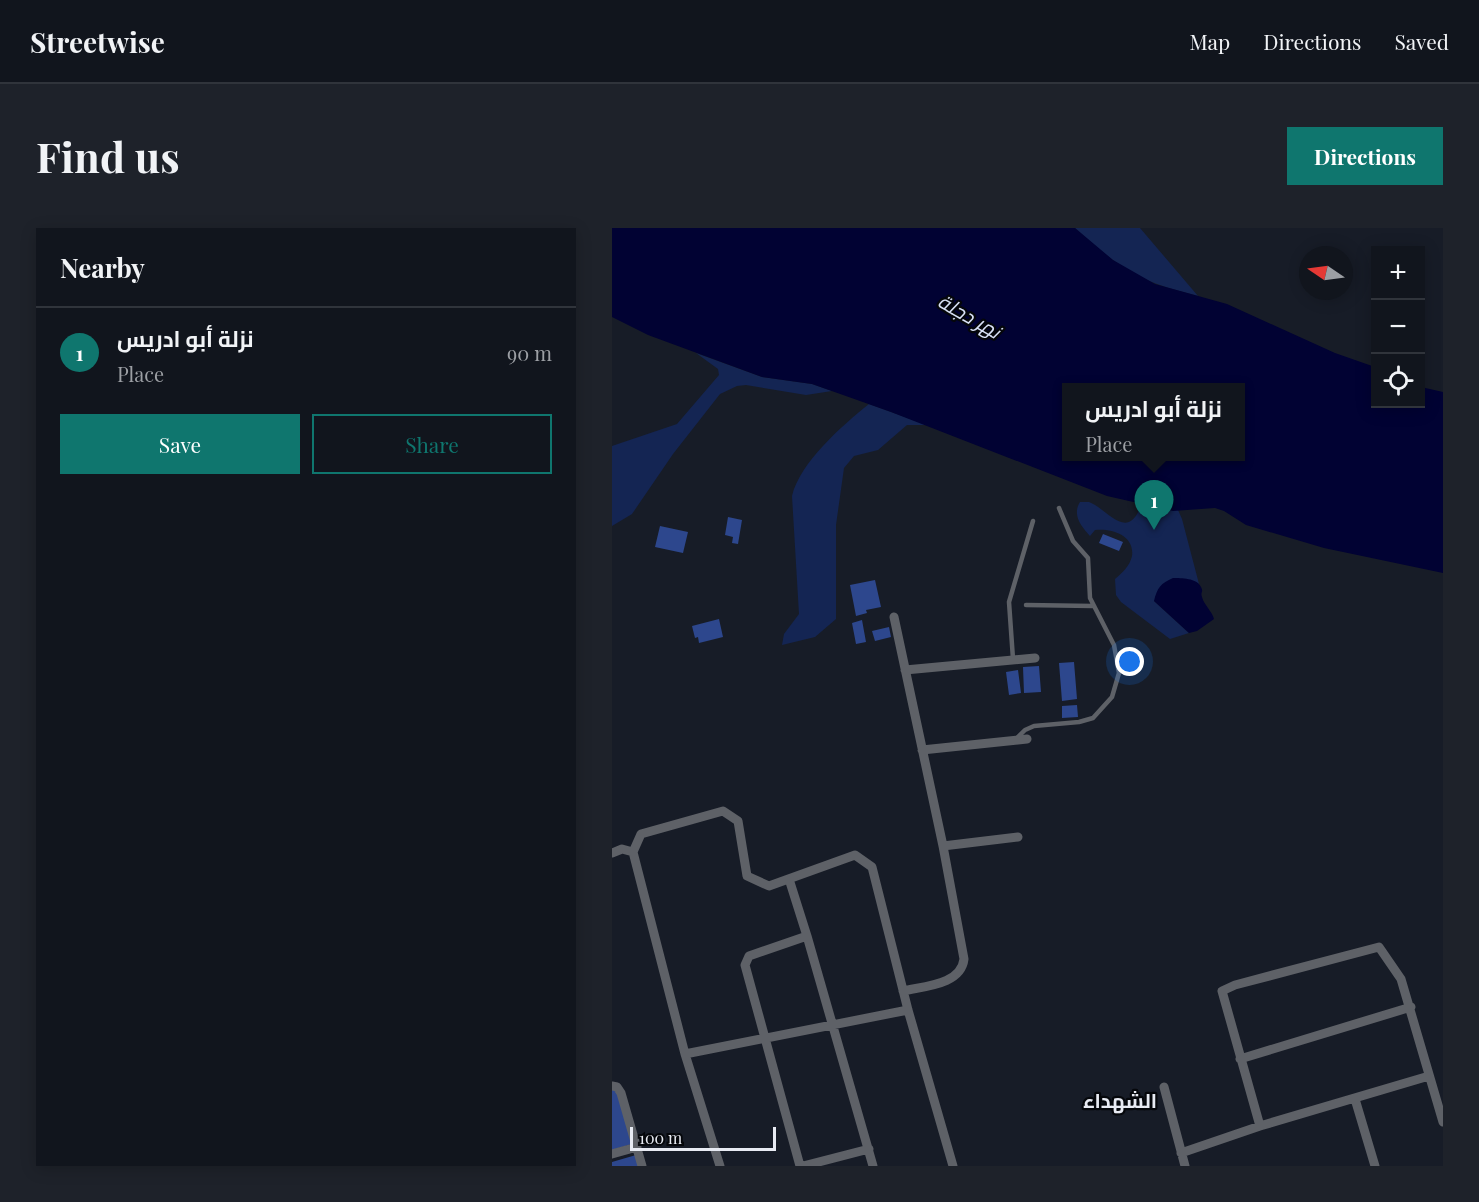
<!DOCTYPE html>
<meta charset="utf-8">
<style>
:root{--surface:#11151d;--page:#1e222a;--text:#f1f3f6;--muted:#9c9fa4;--line:#30343b;--accent:#0f766e}
body{margin:0;font-family:"Playfair Display",Cairo,serif;background:var(--page);color:var(--text)}
.controls{position:absolute;right:18px;top:18px;display:grid;overflow:hidden;border-radius:0px;box-shadow:0 3px 15px #0003}
.controls button{width:54px;height:54px;display:grid;place-items:center;padding:0;border:0;border-bottom:2px solid var(--line);background:var(--surface);color:var(--text);font:30px sans-serif}
.compass{position:absolute;left:687px;top:18px;width:54px;height:54px;border-radius:50%;background:var(--surface);box-shadow:0 3px 15px #0003;rotate:283deg}
.scale{position:absolute;left:18px;bottom:15px;width:146px;box-sizing:border-box;padding-left:6px;border:3px solid #e8ebf3;border-top:0;font-size:16px;line-height:21px;white-space:nowrap;color:#e8ebf3;-webkit-text-stroke:4px #05070b;paint-order:stroke}
.you{position:absolute;left:518px;top:434px;width:21px;height:21px;margin:-15px;border:4px solid #fff;border-radius:50%;background:#1a73e8;box-shadow:0 0 0 9px #1a73e833}
.badge{display:grid;place-items:center;width:39px;height:39px;border-radius:50%;background:var(--accent);color:#fff;font-size:20px;font-weight:700}
.pin{position:absolute;translate:-50% -50px;filter:drop-shadow(0 2px 3px #0008)}
.pin::after{content:'';position:absolute;top:32px;width:21px;height:18px;background:inherit;clip-path:polygon(0 0,100% 0,50% 100%)}
.popup{position:absolute;left:450px;top:155px;width:183px;height:78px;box-sizing:border-box;display:grid;place-content:center;border-radius:0px;background:var(--surface);filter:drop-shadow(0 2px 4px #0005);font-size:20px;white-space:nowrap;color:var(--muted)}
.popup b{font-size:22px;color:var(--text)}
.popup::after{content:'';position:absolute;left:50%;top:100%;margin-left:-12px;border:12px solid transparent;border-top-color:var(--surface)}
.list{margin:0;padding:0;list-style:none}
h2{display:flex;justify-content:space-between;align-items:center;height:78px;margin:0;padding:0 24px;font-size:26px}
h2 small{font-size:20px;font-weight:400;color:var(--muted)}
.list li{display:grid;grid-template-columns:39px 1fr auto;gap:18px;align-items:center;box-sizing:border-box;height:90px;padding:0 24px;border-top:2px solid var(--line)}
.list b{display:block;font-size:22px;white-space:nowrap}
.list p{margin:0;font-size:20px;white-space:nowrap;color:var(--muted)}
.list em{font-size:20px;font-style:normal;color:var(--muted)}
.actions{display:flex;gap:12px;padding:18px 24px}
.actions a{flex:1;padding:14px 0;border:2px solid var(--accent);border-radius:0px;text-align:center;font-size:21px;color:var(--accent)}
.actions .main{background:var(--accent);color:#fff}
.icon{flex:none;width:33px;height:33px;fill:none;stroke:currentColor;stroke-width:2;stroke-linecap:round;stroke-linejoin:round}
.map{position:relative;flex:none;width:831px;height:938px;overflow:hidden;border-radius:0px}
header{display:flex;align-items:center;gap:36px;box-sizing:border-box;height:84px;padding:0 30px;background:var(--surface);border-bottom:2px solid var(--line)}
header strong{font-size:28px}
nav{display:flex;gap:33px;margin-inline-start:auto;font-size:21px}
.intro{display:flex;align-items:center;justify-content:space-between;box-sizing:border-box;height:144px;padding:0 36px}
h1{margin:0;font-size:42px}
.button{padding:15px 27px;border-radius:0px;background:var(--accent);color:#fff;font-size:21px;font-weight:700}
main{display:flex;gap:36px;padding:0 36px}
aside{flex:1;background:var(--surface);border-radius:0px;box-shadow:0 3px 15px #0003}
.map>svg:first-child{display:block}
.green{fill:#142553}
.water{fill:#010233;fill-rule:evenodd}
.building{fill:#2d478d}
.lines{fill:none;stroke-linecap:round;stroke-linejoin:round}
.lane{stroke:#5e6167;stroke-width:4.5}
.street{stroke:#5e6167;stroke-width:9}
.labels{text-anchor:middle;dominant-baseline:central;stroke-width:4.5;stroke-linejoin:round;paint-order:stroke}
.water-label{font-size:20px;font-style:italic;fill:#d9e2f7;stroke:#05070b}
.neighbourhood-label{font-size:20px;font-weight:bold;fill:#e8ebf3;stroke:#05070b}
</style>
<header>
<strong>Streetwise</strong>
<nav><a>Map</a><a>Directions</a><a>Saved</a></nav>
</header>
<div class="intro"><h1>Find us</h1><a class="button">Directions</a></div>
<main>
<aside>
<h2>Nearby<small></small></h2>
<ul class="list">
<li><span class="badge">1</span><div><b>نزلة أبو ادريس</b><p>Place</p></div><em>90 m</em></li>
</ul>
<div class="actions"><a class="main">Save</a><a>Share</a></div>
</aside>
<div class="map">
<svg width="831" height="938" viewBox="0 0 831 938">
<rect width="100%" height="100%" fill="#171c27"/>
<path class="green" d="M463,0H528L586,68C573,64 558,61 545,56C513,45 487,22 463,0Z
M84,125L150,149L200,156L220,163L194,167L134,157L125,158L108,166L61,226L20,286L0,298V218L65,196L107,147L106,141Z
M257,176L315,197H295L266,222L242,228L232,240L224,297V391L203,409L170,417L172,406L187,386L180,268C188,234 231,197 257,176Z
M468,274C469,274 476,274 477,274C494,280 514,312 527,282L537,278L566,282L570,291L587,356L581,353L542,373L577,405L558,411L509,374L504,367L503,351C510,345 518,338 520,328C523,307 499,300 483,302L478,308C469,298 460,287 468,274Z"/>
<path class="water" d="M0,0H463L501,32L543,56L615,76L723,125L763,139L764,176H808L809,159L831,164V345L712,320L634,297L612,283L603,280L561,283L495,268L279,184L200,156L150,149L36,107L0,89ZM455,160H629V228H455Z
M561,350C569,350 585,350 589,359C592,365 588,363 590,369C592,377 600,383 602,391L585,403L577,405L542,373C545,360 549,355 561,350Z"/>
<path class="building" d="M116,289L130,292L126,316L120,315L121,309L113,307Z
M48,298L76,304L71,325L43,319Z
M491,306L511,314L507,323L487,315Z
M263,352L269,379L254,382L255,385L244,388L238,357Z
M107,391L111,409L87,415L86,409L83,410L80,398Z
M250,392L254,414L244,416L240,395Z
M277,399L279,409L263,413L260,403Z
M462,434L465,471L450,473L447,435Z
M427,438L429,464L412,465L411,439Z
M406,442L409,465L397,467L394,444Z
M465,477L466,489L450,490V478Z
M4,861L20,916L0,922V862Z
M24,927L27,938H0V934Z"/>
<g class="lines">
<path class="lane" d="M414,377L481,378
M401,431L397,374L421,293
M405,510L413,502L422,498L467,494L481,490L500,469L507,445L502,417L478,370L476,330L461,313L447,280"/>
<path class="street" d="M282,389L331,618L352,731C349,757 312,758 291,763
M293,442L423,430
M310,522L415,511
M331,618L406,609
M21,624L29,606L111,583L126,593L135,648L157,658L243,627L260,639L296,782L341,938
M0,625L10,621L21,624L73,826L108,938
M177,651L195,708L261,938
M73,826L296,782
M628,831L799,779
M0,858L5,859L9,865L30,938
M552,859L573,938
M743,871L763,938
M648,898L610,763L623,757L767,719L789,751L831,894
M569,925L648,898L817,848
M0,926L25,919
M188,938L133,737L137,728L195,708
M191,938L257,921"/>
</g>
<g class="labels">
<g class="water-label">
<text transform="translate(358 87) rotate(30)">نهر دجلة</text>
</g>
<g class="neighbourhood-label">
<text x="508" y="871">الشهداء</text>
</g>
</g>
</svg>
<div class="controls">
<button>+</button>
<button>−</button>
<button><svg class="icon" aria-label="locate" viewBox="0 0 24 24"><circle cx="12" cy="12" r="6"/><path d="M12 2v4M12 18v4M2 12h4M18 12h4"/></svg></button>
</div>
<svg class="compass" viewBox="-18 -18 36 36"><path d="M0-13l5 13h-10z" fill="#e53935"/><path d="M0 13l5-13h-10z" fill="#9c9fa4"/></svg>
<div class="scale">100 m</div>
<div class="you"></div>
<div class="pin badge" style="left:542px;top:302px">1</div>
<div class="popup"><b>نزلة أبو ادريس</b>Place</div>
</div>
</main>
